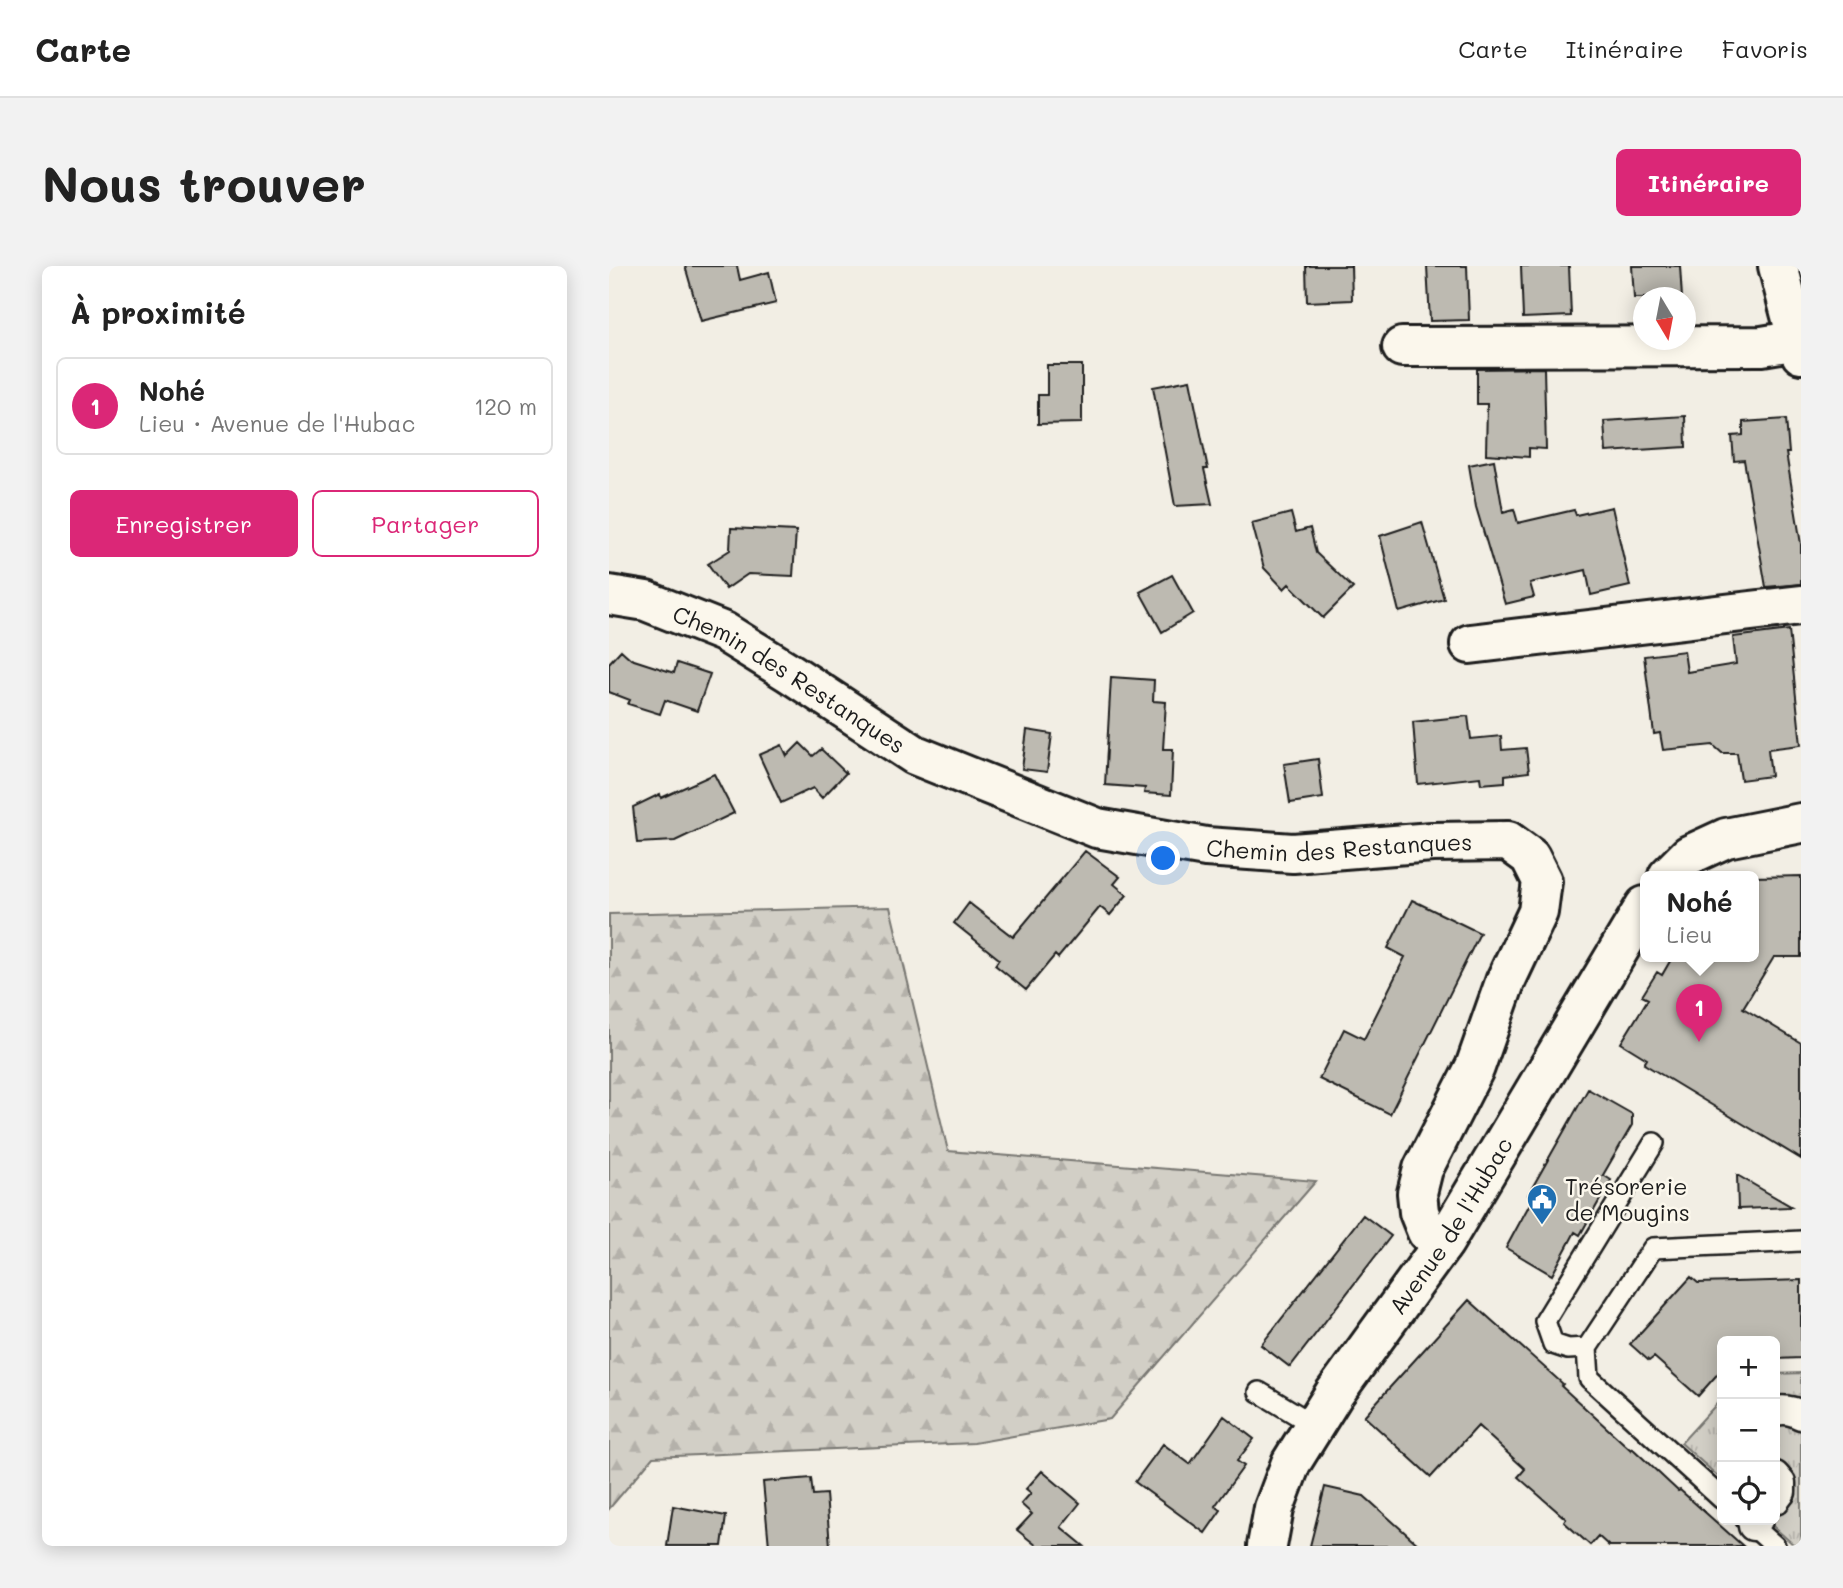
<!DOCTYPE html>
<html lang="fr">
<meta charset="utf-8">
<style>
:root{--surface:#fff;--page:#f2f2f2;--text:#222;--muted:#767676;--line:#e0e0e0;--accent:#db2777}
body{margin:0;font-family:Mali,sans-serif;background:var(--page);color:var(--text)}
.controls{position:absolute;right:21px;bottom:21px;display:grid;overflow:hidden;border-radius:10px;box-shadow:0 4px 18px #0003}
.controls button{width:63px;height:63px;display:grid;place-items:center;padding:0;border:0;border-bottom:2px solid var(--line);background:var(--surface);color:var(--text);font:35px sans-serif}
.compass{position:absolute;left:1024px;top:21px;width:63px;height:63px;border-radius:50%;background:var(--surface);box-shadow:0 4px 18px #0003;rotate:170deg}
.you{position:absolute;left:555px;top:593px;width:24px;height:24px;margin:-18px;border:5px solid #fff;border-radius:50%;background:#1a73e8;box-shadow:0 0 0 10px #1a73e833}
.badge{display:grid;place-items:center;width:46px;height:46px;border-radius:50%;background:var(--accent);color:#fff;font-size:23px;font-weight:700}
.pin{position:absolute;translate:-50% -58px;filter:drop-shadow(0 2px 4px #0008)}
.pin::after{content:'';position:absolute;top:37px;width:24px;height:21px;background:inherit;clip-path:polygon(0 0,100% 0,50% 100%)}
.popup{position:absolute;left:1031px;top:605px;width:119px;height:91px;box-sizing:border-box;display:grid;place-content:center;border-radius:10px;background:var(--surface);filter:drop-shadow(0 2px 5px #0005);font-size:23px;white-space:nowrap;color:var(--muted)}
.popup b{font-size:26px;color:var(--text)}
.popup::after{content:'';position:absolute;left:50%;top:100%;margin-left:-14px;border:14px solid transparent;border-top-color:var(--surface)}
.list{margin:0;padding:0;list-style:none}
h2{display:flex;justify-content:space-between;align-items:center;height:91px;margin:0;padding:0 28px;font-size:30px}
h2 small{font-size:23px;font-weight:400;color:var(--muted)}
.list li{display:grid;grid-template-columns:46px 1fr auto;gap:21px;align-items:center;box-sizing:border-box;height:98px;margin:0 14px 14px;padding:0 14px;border:2px solid var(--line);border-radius:10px}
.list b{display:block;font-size:26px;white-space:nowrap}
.list p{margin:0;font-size:23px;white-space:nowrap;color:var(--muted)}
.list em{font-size:23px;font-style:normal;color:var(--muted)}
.actions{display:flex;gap:14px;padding:21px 28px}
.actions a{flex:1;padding:16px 0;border:2px solid var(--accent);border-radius:10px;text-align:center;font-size:24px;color:var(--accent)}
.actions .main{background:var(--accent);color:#fff}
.icon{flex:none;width:38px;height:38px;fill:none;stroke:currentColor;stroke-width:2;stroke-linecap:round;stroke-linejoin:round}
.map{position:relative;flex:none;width:1192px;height:1280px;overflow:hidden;border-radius:10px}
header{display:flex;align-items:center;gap:42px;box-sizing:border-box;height:98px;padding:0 35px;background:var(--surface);border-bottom:2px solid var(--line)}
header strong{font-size:33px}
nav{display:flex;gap:38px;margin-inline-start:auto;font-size:24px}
.intro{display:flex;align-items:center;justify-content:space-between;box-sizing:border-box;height:168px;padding:0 42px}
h1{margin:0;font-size:49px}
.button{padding:18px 32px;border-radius:10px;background:var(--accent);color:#fff;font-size:24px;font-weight:700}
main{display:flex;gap:42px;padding:0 42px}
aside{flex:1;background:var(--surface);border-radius:10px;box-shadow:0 4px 18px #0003}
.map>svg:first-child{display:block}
.forest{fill:url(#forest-firs);stroke:#777671;stroke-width:2}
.park{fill:url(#park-tufts);stroke:#777671;stroke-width:2}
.building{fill:#bdbab1;stroke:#1c1c1c;stroke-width:2}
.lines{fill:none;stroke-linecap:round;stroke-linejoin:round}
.service-casing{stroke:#1c1c1c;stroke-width:24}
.pedestrian-casing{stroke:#1c1c1c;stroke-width:33}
.minor-casing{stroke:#1c1c1c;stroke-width:44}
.service{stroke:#fbf7ec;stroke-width:19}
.pedestrian{stroke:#fbf7ec;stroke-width:28}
.minor{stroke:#fbf7ec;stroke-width:38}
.labels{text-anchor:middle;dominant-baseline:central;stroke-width:5;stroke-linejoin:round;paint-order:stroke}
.street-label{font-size:23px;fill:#1c1c1c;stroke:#fbf7ec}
.poi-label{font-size:23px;fill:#1c1c1c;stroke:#fbf7ec;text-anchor:start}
</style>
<header>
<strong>Carte</strong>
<nav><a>Carte</a><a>Itinéraire</a><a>Favoris</a></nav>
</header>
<div class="intro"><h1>Nous trouver</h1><a class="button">Itinéraire</a></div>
<main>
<aside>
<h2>À proximité<small></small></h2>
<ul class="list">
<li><span class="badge">1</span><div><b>Nohé</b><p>Lieu · Avenue de l'Hubac</p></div><em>120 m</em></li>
</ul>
<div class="actions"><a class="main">Enregistrer</a><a>Partager</a></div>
</aside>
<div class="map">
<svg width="1192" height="1280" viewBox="0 0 1192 1280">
<defs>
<pattern id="forest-firs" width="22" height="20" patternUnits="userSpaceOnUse" patternTransform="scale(1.75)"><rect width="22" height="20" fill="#d2cfc6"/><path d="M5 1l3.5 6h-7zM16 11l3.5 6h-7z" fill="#b4b1aa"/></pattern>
<pattern id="park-tufts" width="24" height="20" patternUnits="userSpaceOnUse" patternTransform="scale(1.75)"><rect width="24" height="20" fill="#d2cfc6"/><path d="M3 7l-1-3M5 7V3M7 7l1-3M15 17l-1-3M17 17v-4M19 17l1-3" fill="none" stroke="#b4b1aa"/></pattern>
</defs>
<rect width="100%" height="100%" fill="#f2eee4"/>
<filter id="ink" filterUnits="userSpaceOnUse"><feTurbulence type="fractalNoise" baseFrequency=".0143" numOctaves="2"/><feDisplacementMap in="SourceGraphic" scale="14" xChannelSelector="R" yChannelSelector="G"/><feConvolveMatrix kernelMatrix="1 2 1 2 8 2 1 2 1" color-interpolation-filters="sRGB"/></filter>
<g filter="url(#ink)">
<path class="forest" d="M281,641L339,885L707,915L501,1153L365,1177L44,1191L0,1243V648Z"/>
<path class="park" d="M1192,1107V1280H1186L1157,1254H1166V1108Z
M1113,1132V1214L1072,1177Z"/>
<path class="building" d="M76,0H128L131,14L160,6L167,37L92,55Z
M697,0H742L743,34L698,36Z
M818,0H858L860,54L821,55Z
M912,0H960L962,50L914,52Z
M1023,0H1071L1073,32H1025Z
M438,99H473V157L429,158V129H438Z
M935,102L937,183L920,182V191L877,188L878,138H868V103Z
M581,114L599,203H595L603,238L566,240L544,121Z
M1076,150L1077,181L997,186L995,155Z
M1177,153L1180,187H1177L1192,278V318L1157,321L1135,194L1125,195L1123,170L1134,169V156Z
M885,194L894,246L905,243L909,257L965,244L967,249L1003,241L1021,320L982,329L977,304L921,317L925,331L896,338L867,241L860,199Z
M682,247L687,266L701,262L707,287L744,322L714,352L680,318L675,323L655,302L643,257Z
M813,256L835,333L790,346L771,270Z
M122,262L187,265L184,310L139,308L117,323L99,298L121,284Z
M563,309L584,347L553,366L531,326Z
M1180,364L1192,479L1159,483L1162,510L1132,514L1128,487H1113L1104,479L1054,484L1051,467L1045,468L1035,390L1075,385L1078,406L1127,398L1124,371Z
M12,384L22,393L65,407L68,397L101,408L88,445L56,434L51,448L19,438L21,434L0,426V397Z
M502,411L545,414L544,435L557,436L554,483H564L562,529L535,527L536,522L496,519Z
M859,450L862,473L892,470L893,484L917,482L920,506L896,509V516L872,518L871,511L809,518L804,456Z
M418,464L443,468L438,506L413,503Z
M191,477L204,490L212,483L237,507L213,532L204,522L172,537L150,489L173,479L178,490Z
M709,493L714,532L681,537L675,498Z
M105,508L125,547L66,575L28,577L24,541L51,528L52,532Z
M476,585L511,611L505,618L518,629L501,649L491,641L449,692L446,689L417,724L386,699L390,693L345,657L360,637L404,671Z
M1192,610V691H1165L1134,742L1192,777V893L1035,798L1038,793L1012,777L1039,733L1033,730L1048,706L1053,709L1064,690H1144V611Z
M803,634L871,667L781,848L710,813L735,763L755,773L796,691L779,682Z
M979,823L1023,848V859L994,909L1002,914L971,969L966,966L943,1009L897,982L924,932L919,929Z
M1128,909L1183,941L1129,943Z
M754,949L782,970L681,1101L652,1079Z
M1082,1011L1089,1017L1192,1014V1092L1166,1093V1075H1113V1103L1089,1130L1045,1091L1040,1095L1021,1078Z
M860,1034L954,1118L952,1120L1022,1184L1023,1182L1069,1225L1071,1224L1134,1280H1000L989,1270L981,1279L955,1256L957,1253L909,1211L916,1203L869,1160L822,1211L755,1150Z
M615,1150L645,1173L628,1195L635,1200L606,1240L612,1244L596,1267L526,1216L554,1178L581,1198Z
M433,1205L471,1237L452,1261L475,1280H428L408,1264L423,1248L412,1238L422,1227L417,1223Z
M202,1212L204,1229L217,1228L221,1280H160L154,1216Z
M716,1221L755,1230L811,1280H701Z
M64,1240L117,1250L113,1280H58Z"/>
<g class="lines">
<g class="service-casing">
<path id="service" d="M978,1082L959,1083L944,1078L936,1055L1045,877
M650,1126L705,1159
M1113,1233L980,1112L978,1082L1044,982L1192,975
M1137,1254L1166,1280"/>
</g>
<g class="pedestrian-casing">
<path id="pedestrian" d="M1166,1145C1176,1143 1183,1144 1192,1149
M1166,1210L1172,1217V1226L1166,1234
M1144,1260L1149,1254"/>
</g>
<g class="minor-casing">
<g id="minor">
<path d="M1169,0L1192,88"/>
<path d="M793,81L1153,80L1189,74"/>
<path id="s1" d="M0,329L37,335L115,366L181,407L306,489L488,562L597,581L684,587L823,576L899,575L921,591L933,615L929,646L896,716L866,801L814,903L808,927L810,946L818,966L833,979"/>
<path d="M861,378L1192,339"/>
<path d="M1059,610L1080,589L1117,572L1192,557"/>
<path id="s2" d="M658,1280L665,1242L682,1197L725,1128L836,975L1036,640"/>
</g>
</g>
<use href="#service" class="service"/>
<use href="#pedestrian" class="pedestrian"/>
<use href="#minor" class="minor"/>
</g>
</g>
<defs>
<g id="civic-pin" transform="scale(1.575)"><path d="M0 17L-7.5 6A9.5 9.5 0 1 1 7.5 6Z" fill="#1f6fb2" stroke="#fbf7ec"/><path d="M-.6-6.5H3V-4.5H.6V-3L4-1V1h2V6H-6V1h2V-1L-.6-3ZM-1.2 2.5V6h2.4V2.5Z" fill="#fff"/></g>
</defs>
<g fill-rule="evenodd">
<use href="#civic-pin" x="933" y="933"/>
</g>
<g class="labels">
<g class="street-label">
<text stroke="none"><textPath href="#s1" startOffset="201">Chemin des Restanques</textPath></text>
<text stroke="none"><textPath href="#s1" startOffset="789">Chemin des Restanques</textPath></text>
<text stroke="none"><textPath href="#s2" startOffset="373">Avenue de l'Hubac</textPath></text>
</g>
<g class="poi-label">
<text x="956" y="920">Trésorerie<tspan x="956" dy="26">de Mougins</tspan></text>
</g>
</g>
</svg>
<div class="controls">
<button>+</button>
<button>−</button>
<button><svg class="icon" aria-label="locate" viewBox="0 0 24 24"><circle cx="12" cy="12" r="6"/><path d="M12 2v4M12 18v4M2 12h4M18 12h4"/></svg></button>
</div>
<svg class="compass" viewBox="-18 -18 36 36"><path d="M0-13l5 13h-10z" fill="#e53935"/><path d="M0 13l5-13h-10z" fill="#767676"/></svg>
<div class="you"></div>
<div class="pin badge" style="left:1090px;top:776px">1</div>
<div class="popup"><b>Nohé</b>Lieu</div>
</div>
</main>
